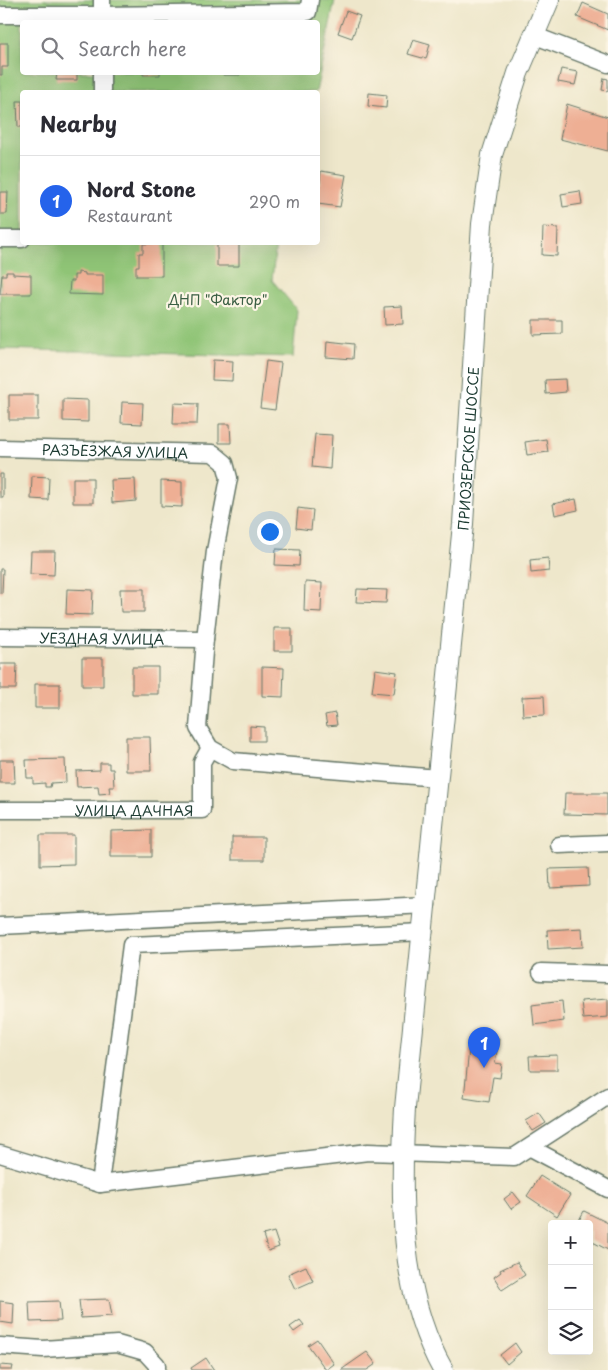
<!DOCTYPE html>
<meta charset="utf-8">
<style>
:root{--surface:#fff;--page:#f7f7f7;--text:#2b2b33;--muted:#7c7c81;--line:#e1e1e2;--accent:#2563eb}
body{margin:0;font-family:"Playpen Sans",sans-serif;background:var(--page);color:var(--text)}
.controls{position:absolute;right:15px;bottom:15px;display:grid;overflow:hidden;border-radius:5px;box-shadow:0 5px 20px #0002}
.controls button{width:45px;height:45px;display:grid;place-items:center;padding:0;border:0;border-bottom:1px solid var(--line);background:var(--surface);color:var(--text);font:25px sans-serif}
.you{position:absolute;left:269px;top:531px;width:18px;height:18px;margin:-12px;border:4px solid #fff;border-radius:50%;background:#1a73e8;box-shadow:0 0 0 8px #1a73e833}
.badge{display:grid;place-items:center;width:32px;height:32px;border-radius:50%;background:var(--accent);color:#fff;font-size:16px;font-weight:700}
.pin{position:absolute;translate:-50% -41px;filter:drop-shadow(0 1px 2px #0008)}
.pin::after{content:'';position:absolute;top:26px;width:18px;height:15px;background:inherit;clip-path:polygon(0 0,100% 0,50% 100%)}
.list{margin:0;padding:0;list-style:none}
h2{display:flex;justify-content:space-between;align-items:center;height:65px;margin:0;padding:0 20px;font-size:21px}
h2 small{font-size:16px;font-weight:400;color:var(--muted)}
.list li{display:grid;grid-template-columns:32px 1fr auto;gap:15px;align-items:center;box-sizing:border-box;height:90px;padding:0 20px;border-top:1px solid var(--line)}
.list b{display:block;font-size:19px;white-space:nowrap}
.list p{margin:0;font-size:16px;white-space:nowrap;color:var(--muted)}
.list em{font-size:16px;font-style:normal;color:var(--muted)}
.icon{flex:none;width:28px;height:28px;fill:none;stroke:currentColor;stroke-width:2;stroke-linecap:round;stroke-linejoin:round}
.map{position:relative;flex:none;width:608px;height:1370px;overflow:hidden}
.search{position:absolute;background:var(--surface);box-shadow:0 5px 20px #0002;left:20px;top:20px;width:300px;height:55px;display:flex;align-items:center;gap:12px;box-sizing:border-box;padding:0 18px;border-radius:5px;color:var(--muted);font-size:19px}
.panel{position:absolute;background:var(--surface);box-shadow:0 5px 20px #0002;left:20px;top:90px;width:300px;height:155px;border-radius:5px}
.map>svg:first-child{display:block}
.green{fill:#8fc476;stroke:#578055;fill-rule:evenodd}
.building{fill:#eeaf94}
.lines{fill:none;stroke-linecap:round;stroke-linejoin:round}
.minor-casing{stroke:#677869;stroke-width:19}
.major-casing{stroke:#677869;stroke-width:22}
.minor{stroke:#fff;stroke-width:16}
.major{stroke:#fff;stroke-width:20}
.labels{text-anchor:middle;dominant-baseline:central;stroke-width:4.5;stroke-linejoin:round;paint-order:stroke}
.park-label{font-size:14px;fill:#3b5f44;stroke:#fcf5e5}
.street-label{font-size:14px;fill:#1f3d34;stroke:#fcf5e5}
</style>
<div class="map">
<svg width="608" height="1370" viewBox="0 0 608 1370">
<rect width="100%" height="100%" fill="#fcf5e5"/>
<filter id="ink" filterUnits="userSpaceOnUse"><feTurbulence type="fractalNoise" baseFrequency=".02" numOctaves="2"/><feDisplacementMap in="SourceGraphic" scale="10" xChannelSelector="R" yChannelSelector="G"/><feConvolveMatrix kernelMatrix="1 2 1 2 8 2 1 2 1" color-interpolation-filters="sRGB"/></filter>
<filter id="wash" filterUnits="userSpaceOnUse"><feTurbulence type="fractalNoise" baseFrequency=".0096" numOctaves="4" result="noise"/><feDisplacementMap in="SourceGraphic" scale="20" xChannelSelector="R" yChannelSelector="G"/><feGaussianBlur stdDeviation="1.12" result="paint"/><feColorMatrix in="noise" values="0 0 0 0 0 0 0 0 0 0 0 0 0 0 0 0 0 1.4 0 .05"/><feComposite in="paint" operator="in"/></filter>
<g filter="url(#wash)">
<rect width="100%" height="100%" fill="#eee7cb"/>
<path class="green" d="M0,0H335L316,92H22V242L276,243L272,280L297,310L293,357L0,349ZM22,22H318V72H22Z"/>
<g id="blocks">
<path class="building" d="M583,3L608,14V30L577,17Z
M346,11L360,16L352,38L338,33Z
M413,39L430,44L426,59L408,54Z
M0,43H8V67H2V75H0Z
M561,69L578,72L575,85L558,82Z
M57,72H77V80H56Z
M143,72H160V75H143Z
M223,72H240V75H223Z
M604,78L608,79V91L602,90Z
M369,93L387,95L386,108L368,106Z
M17,101H22V127H18Z
M567,104L608,117V151L560,139Z
M321,171L346,175L340,207L318,204Z
M580,191L582,204L563,207L561,194Z
M0,192H8L7,214H0Z
M543,227L558,228L557,256L542,255Z
M221,242H239V266H217V244Z
M162,243V276H136V266H139V253H143V244Z
M6,272H13V274L31,275V294H0L2,275H6Z
M78,272L85,273V275H103V295L69,294L70,281H74V275H78Z
M402,306L403,324L385,325L384,307Z
M533,320H562V334L533,335Z
M327,341L354,344L353,359L326,357Z
M213,360L233,361L232,381L212,380Z
M266,361L281,363L275,410L260,408Z
M565,379L566,392L546,394L545,380Z
M9,395H38V420H9Z
M63,399L88,400V422L63,421Z
M122,402L143,403L142,424L121,423Z
M174,403L198,404L197,424H173Z
M219,424H230L231,443H219Z
M315,434L332,435L330,469L312,467Z
M546,439L548,452L527,455L525,442Z
M0,474H3V497H0Z
M32,476L49,477L48,500L31,499Z
M73,478H93V503H73Z
M135,479L136,501L112,503L111,480Z
M161,481L182,482V507L161,506Z
M576,499L578,510L555,515L553,504Z
M298,508L313,510L311,530L296,528Z
M276,549L300,550L299,566L275,565Z
M31,551H55L54,575L30,574Z
M548,558L549,571L531,573L530,560Z
M0,569H3L2,593H0Z
M305,582L322,583L321,612L304,611Z
M67,589L93,590L92,615L66,614Z
M120,589H144V612H121Z
M357,589L387,590L386,603L356,602Z
M274,628H292V651H274Z
M82,658H103V686H82Z
M0,664H17L16,689H0Z
M132,667H158V694H132Z
M262,667L284,668L283,697L262,696Z
M375,669L397,672L394,694L372,692Z
M35,684H60V708H35Z
M544,696L545,715L523,716L522,697Z
M335,713L337,725L327,726L325,715Z
M250,726L264,727V741H250Z
M126,737H150L151,771H126Z
M65,759L66,782L51,783L50,787H45V783L33,784V778H27L26,760Z
M0,760H14L15,783H0Z
M100,763H109V769H113L114,787H109L110,793L99,794L98,786L77,787L76,771L100,770Z
M565,793H607V815L564,814Z
M151,830V857H111V831Z
M40,835H74V864L40,865Z
M232,837H264V860H232Z
M588,868L589,886L550,888L549,869Z
M582,928L583,947L548,949L547,930Z
M608,999V1017L583,1019L581,1001Z
M562,1001L564,1021L534,1025L532,1005Z
M476,1036L499,1039L495,1063L502,1064L500,1078L493,1077L489,1102L464,1098L469,1049L474,1050Z
M557,1055V1070H530L529,1056Z
M539,1113L546,1123L533,1131L526,1121Z
M540,1176L570,1195L557,1216L527,1196Z
M513,1192L521,1202L511,1209L504,1199Z
M584,1211L608,1223V1250L589,1240V1224H577Z
M274,1232L279,1247L268,1251L263,1235Z
M517,1262L525,1275L502,1290L494,1277L501,1272L500,1270Z
M306,1266L313,1281L295,1289L288,1274Z
M109,1299L112,1316L81,1318L79,1300Z
M0,1301L14,1303L13,1324L0,1322Z
M59,1301L61,1321L30,1322L29,1302Z
M300,1320L304,1325L294,1332L290,1327Z
M317,1339L334,1364L326,1370L308,1345Z
M515,1343L521,1352L507,1364L500,1355Z
M367,1352L376,1364L367,1370H341Z
M206,1358L214,1370H192L191,1368Z
M0,1365L13,1366L12,1370H0Z"/>
</g>
</g>
<g filter="url(#ink)">
<use href="#blocks" fill-opacity="0" stroke="#677869" stroke-width="1"/>
<g class="lines">
<g class="minor-casing">
<g id="minor">
<path d="M102,0V22"/>
<path d="M0,15H102L308,12L310,0"/>
<path d="M533,35L608,64"/>
<path d="M102,72V92"/>
<path d="M0,239H22"/>
<path id="s1" d="M0,448L213,453L225,463L229,478L215,551L205,639L198,728L210,748L233,761L438,778"/>
<path id="s2" d="M0,637L205,639"/>
<path id="s3" d="M0,810H202V762L210,748"/>
<path d="M559,845L608,843"/>
<path d="M0,926L427,905"/>
<path d="M541,972L608,974"/>
<path d="M531,1148L608,1189"/>
<path d="M0,1154L100,1184L368,1152L514,1157L608,1096"/>
<path d="M100,1184L131,945L424,932"/>
<path d="M0,1346L43,1349L117,1344L145,1352L157,1365V1370"/>
</g>
</g>
<g class="major-casing">
<g id="major">
<path id="s4" d="M443,1370C399,1292 400,1195 405,1108L463,524L482,224L492,155L518,73L549,0"/>
</g>
</g>
<use href="#minor" class="minor"/>
<use href="#major" class="major"/>
</g>
</g>
<g class="labels">
<g class="park-label">
<text x="218" y="299">ДНП "Фактор"</text>
</g>
<g class="street-label">
<text stroke="none"><textPath href="#s4" startOffset="931">ПРИОЗЕРСКОЕ ШОССЕ</textPath></text>
<text stroke="none"><textPath href="#s1" startOffset="115">РАЗЪЕЗЖАЯ УЛИЦА</textPath></text>
<text stroke="none"><textPath href="#s2" startOffset="102">УЕЗДНАЯ УЛИЦА</textPath></text>
<text stroke="none"><textPath href="#s3" startOffset="134">УЛИЦА ДАЧНАЯ</textPath></text>
</g>
</g>
</svg>
<div class="controls">
<button>+</button>
<button>−</button>
<button><svg class="icon" aria-label="layers" viewBox="0 0 24 24"><path d="M12 4l9 5-9 5-9-5zM3 14l9 5 9-5"/></svg></button>
</div>
<div class="you"></div>
<div class="pin badge" style="left:484px;top:1068px">1</div>
<div class="search"><svg class="icon" aria-label="search" viewBox="0 0 24 24"><circle cx="10" cy="10" r="6"/><path d="M15 15l6 6"/></svg>Search here</div>
<section class="panel">
<h2>Nearby<small></small></h2>
<ul class="list">
<li><span class="badge">1</span><div><b>Nord Stone</b><p>Restaurant</p></div><em>290 m</em></li>
</ul>
</section>
</div>
